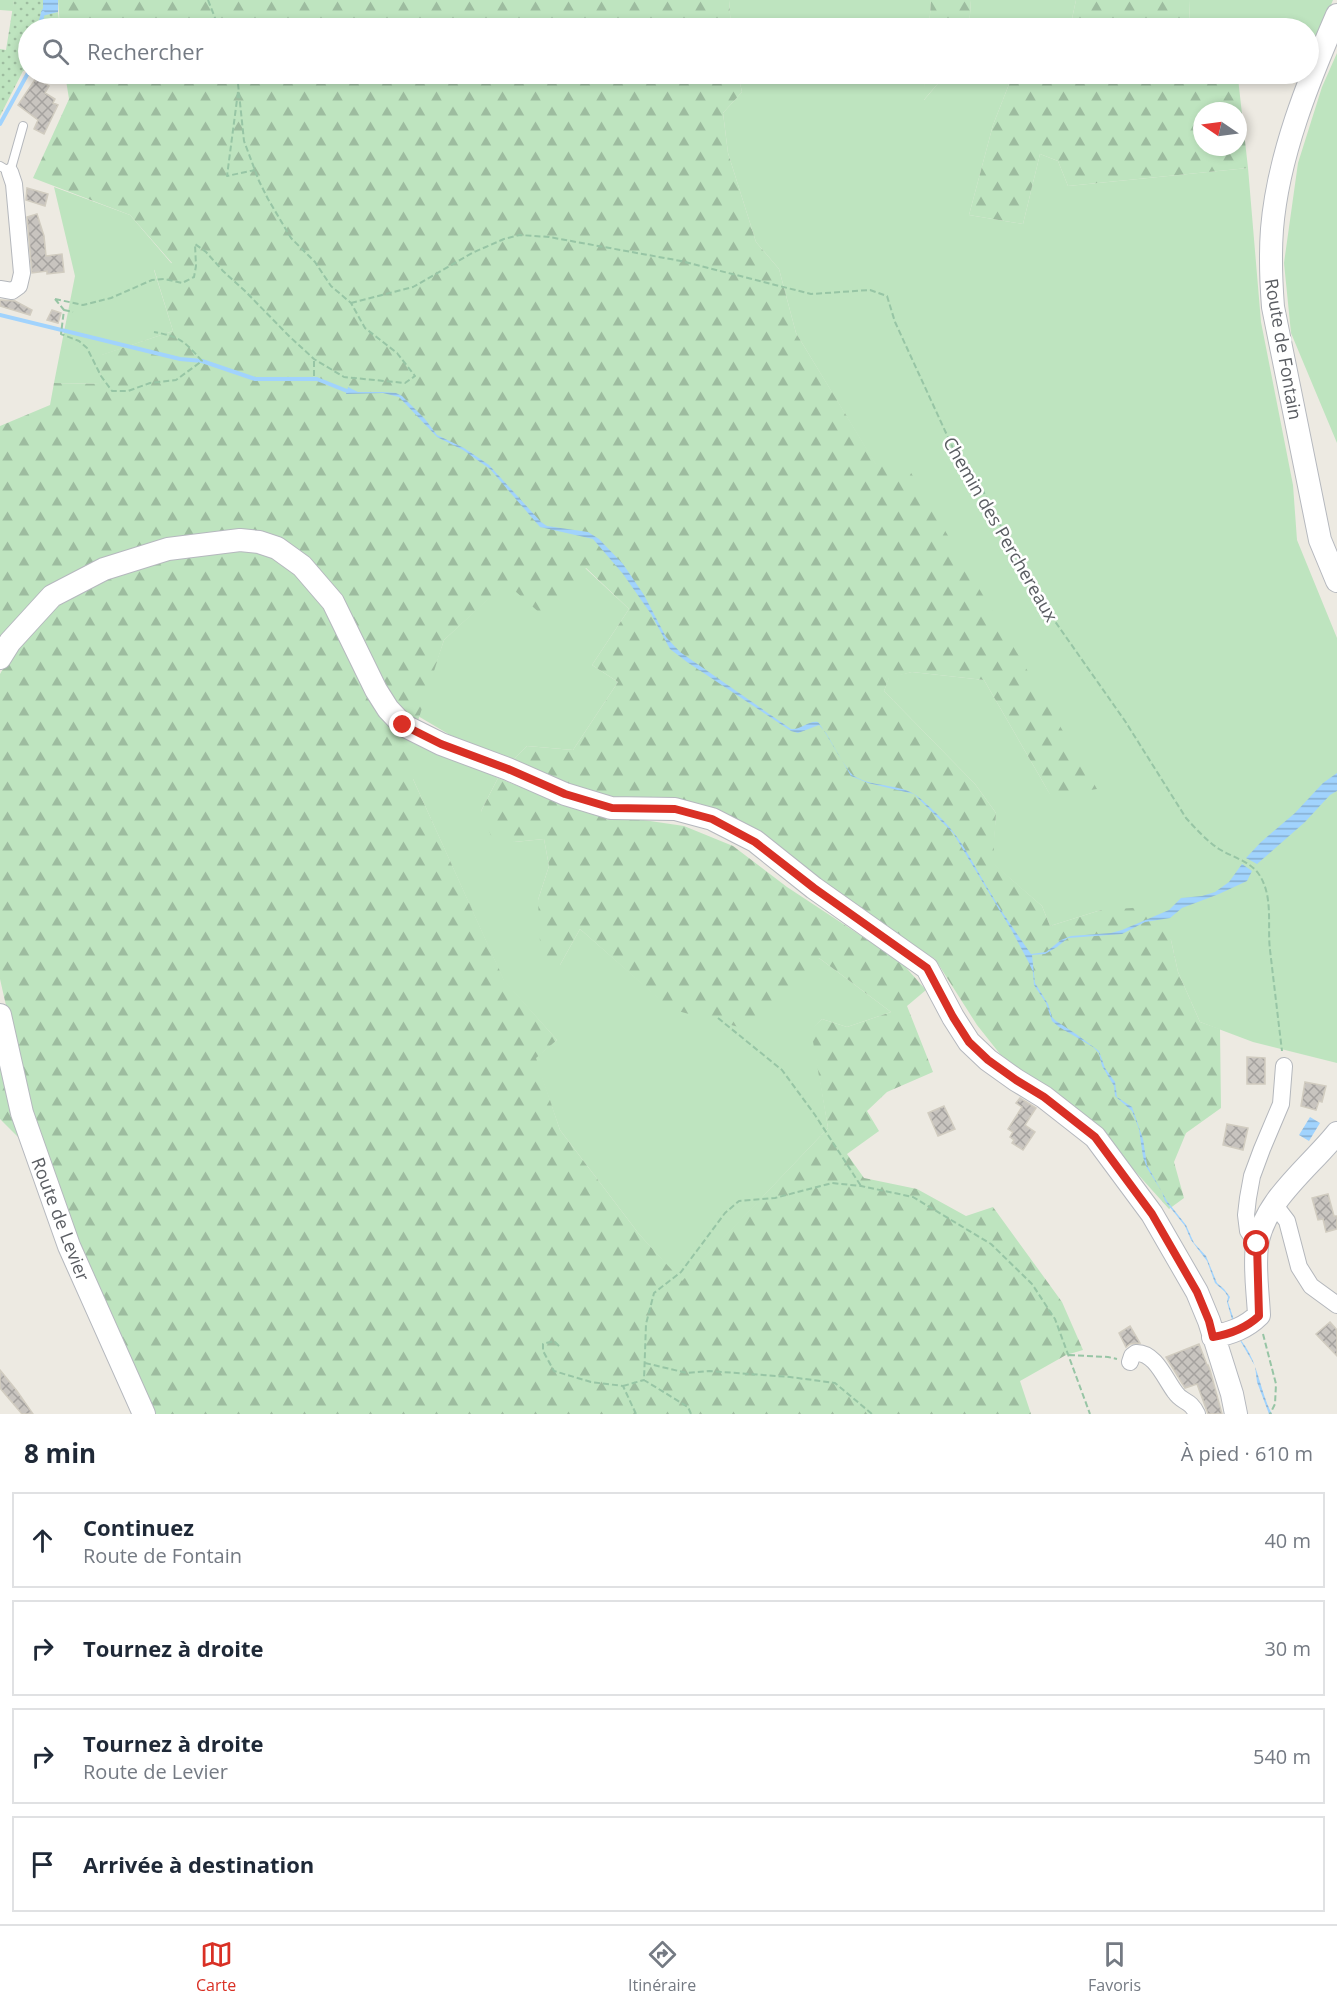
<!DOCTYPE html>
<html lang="fr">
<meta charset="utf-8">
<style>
:root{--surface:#fff;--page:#f2f2f3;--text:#1f2937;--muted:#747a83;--line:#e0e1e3;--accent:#d93025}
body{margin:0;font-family:"Open Sans",sans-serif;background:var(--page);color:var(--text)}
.compass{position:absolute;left:1193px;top:102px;width:54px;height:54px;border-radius:50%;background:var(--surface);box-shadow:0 3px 9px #0003;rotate:283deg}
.stop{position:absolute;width:18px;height:18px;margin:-14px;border:4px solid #d93025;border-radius:50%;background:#fff}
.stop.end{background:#d93025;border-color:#fff;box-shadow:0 2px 6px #0008}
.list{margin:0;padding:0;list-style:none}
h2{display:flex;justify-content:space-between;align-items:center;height:78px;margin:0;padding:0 24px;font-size:26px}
h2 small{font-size:20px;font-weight:400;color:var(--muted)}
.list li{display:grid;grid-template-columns:39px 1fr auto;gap:18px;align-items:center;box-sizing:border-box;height:96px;margin:0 12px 12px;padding:0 12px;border:2px solid var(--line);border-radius:0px}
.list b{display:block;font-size:22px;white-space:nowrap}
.list p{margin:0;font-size:20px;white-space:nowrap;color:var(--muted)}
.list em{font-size:20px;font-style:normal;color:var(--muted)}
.icon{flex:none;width:33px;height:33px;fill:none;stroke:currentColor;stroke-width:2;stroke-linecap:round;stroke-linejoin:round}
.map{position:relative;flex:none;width:1337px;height:1414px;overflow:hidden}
.search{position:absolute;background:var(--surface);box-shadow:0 3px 9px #0003;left:18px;right:18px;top:18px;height:66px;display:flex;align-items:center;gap:15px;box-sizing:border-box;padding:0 21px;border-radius:33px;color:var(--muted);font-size:22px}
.sheet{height:510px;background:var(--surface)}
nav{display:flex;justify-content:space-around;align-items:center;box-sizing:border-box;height:84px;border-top:2px solid var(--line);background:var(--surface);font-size:16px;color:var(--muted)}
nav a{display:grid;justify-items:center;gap:3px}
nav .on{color:var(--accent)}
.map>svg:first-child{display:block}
.grass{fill:#bee4bf}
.forest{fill:url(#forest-firs);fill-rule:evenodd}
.garden{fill:url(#garden-dots)}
.water{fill:url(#water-rules)}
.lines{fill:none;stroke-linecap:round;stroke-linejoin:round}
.stream{stroke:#a1d3fd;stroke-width:4}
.building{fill:url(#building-cross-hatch);stroke:#d1ccc0;stroke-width:1.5}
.lane-casing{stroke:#b4b7bc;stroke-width:10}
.street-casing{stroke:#b4b7bc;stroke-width:18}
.secondary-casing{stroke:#b5b8be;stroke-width:24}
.path{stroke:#97c5a5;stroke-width:2;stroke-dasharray:6 3;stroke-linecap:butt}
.lane{stroke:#fff;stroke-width:8}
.street{stroke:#fff;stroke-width:16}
.secondary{stroke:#fff;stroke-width:22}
.route{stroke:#d93025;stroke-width:8}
.labels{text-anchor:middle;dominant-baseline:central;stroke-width:5;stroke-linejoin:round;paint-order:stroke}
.street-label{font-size:18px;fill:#5a5d62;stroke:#fff}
</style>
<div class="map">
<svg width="1337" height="1414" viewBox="0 0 1337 1414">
<defs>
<pattern id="forest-firs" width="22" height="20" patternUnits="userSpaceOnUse" patternTransform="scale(1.5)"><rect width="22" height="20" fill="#bee4bf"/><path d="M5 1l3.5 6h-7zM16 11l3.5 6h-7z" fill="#9dbc9f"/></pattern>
<pattern id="garden-dots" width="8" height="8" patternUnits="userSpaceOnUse" patternTransform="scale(1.5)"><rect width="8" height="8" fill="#bee4bf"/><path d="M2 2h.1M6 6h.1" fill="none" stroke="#9dbc9f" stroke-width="1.8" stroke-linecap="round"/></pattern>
<pattern id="water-rules" width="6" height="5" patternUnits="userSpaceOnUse" patternTransform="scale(1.5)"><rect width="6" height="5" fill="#a1d3fd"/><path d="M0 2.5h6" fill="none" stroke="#86aed0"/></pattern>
<pattern id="building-cross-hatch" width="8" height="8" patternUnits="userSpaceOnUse" patternTransform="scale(1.5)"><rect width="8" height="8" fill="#c8c4bf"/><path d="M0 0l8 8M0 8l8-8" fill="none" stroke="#a5a29f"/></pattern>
</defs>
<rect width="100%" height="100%" fill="#edeae2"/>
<path class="grass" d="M0,0H14L13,11L0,10Z
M729,0H931L929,28H731Z
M971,0H1076L1070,28H969Z
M1189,0H1333L1309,58L1308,28H1190Z
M1337,53V443L1291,333L1284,263L1298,163L1322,87Z
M738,74H925L924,100L946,74H1013L993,125L969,215L1023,224L1040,154L1058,161L1068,186L1248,168L1261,322L1293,485L1297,540L1337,638V1063L1253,1042L1200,1022L1178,972L1171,940L1101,910L1050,926L1042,906L992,863L996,813L975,784L884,691L889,677L912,672L984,680L1051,796L876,465L796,333L779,269L756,242L728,153L723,113L742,92Z
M1226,74H1302L1299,79L1238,78Z
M54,187L130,215L172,264L154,270L173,331L102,355L100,384L54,383L75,276Z
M585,568L629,609L592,665L618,682L573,750L527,746L513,760L450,735L418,716L444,640L506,582Z
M413,740L498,778L481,811L514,842L544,839L549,866L538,900L560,965L580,929L670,1008L819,958L891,1012L847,1027L822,1019L812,1030L828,1128L682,1282L639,1234L560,1130L535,1058L557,1040L504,981L413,779Z"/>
<path class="forest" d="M58,0H729L731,28H60Z
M931,0H971L969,28H929Z
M1076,0H1189L1190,28H1070Z
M65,74H738L742,92L723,113L728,153L756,242L779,269L796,333L876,464L907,466L1097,789L1051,796L984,680L912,672L889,678L884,691L975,784L996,813L993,863L1042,906L1050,926L1101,910L1147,907L1171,940L1178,972L1200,1022L1220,1029L1221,1108L1186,1133L1174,1162L1184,1198L1169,1209L1099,1131L1000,1054L977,1025L935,959L889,930L762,836L610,799L560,782L513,760L527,746L573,750L618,682L592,665L629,609L586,568L542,615L506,583L444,640L417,724L407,720L280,541L102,563L0,645V426L50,405L54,383L100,384L101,355L173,331L154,269L172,263L130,215L33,178L69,99Z
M925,74H946L923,101Z
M1013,74H1226L1238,78L1248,168L1068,186L1058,161L1040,154L1023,224L969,215L993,125ZM1202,111H1238V147H1202Z
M258,550L297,572L327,606L414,739L413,779L504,980L557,1040L536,1058L560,1130L639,1234L682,1281L828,1128L811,1030L822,1019L847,1027L891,1012L819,958L754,1031L670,1009L580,929L560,965L541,963L538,900L549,866L544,839L514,842L492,838L481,811L498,778L582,811L684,826L733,846L787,887L901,962L926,990L907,1006L933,1072L887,1092L867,1111L879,1131L847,1154L864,1178L917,1189L966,1216L993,1207L1062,1302L1083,1350L1066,1355L1020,1381L1031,1414H153L76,1244L30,1111L0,979V674L16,646L57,603L107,576L170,557Z
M0,1047L20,1139L0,1119Z"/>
<path class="garden" d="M14,0H43V10L47,13L58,12L60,28H28V70L23,71L0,116V49L6,50Z"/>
<path class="water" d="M43,0H58V12L42,16L41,12L43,8Z
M348,387L358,392H383L396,393L402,396L425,419L437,435L464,448L489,465L541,522L547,526L588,532L599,539L623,564L644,595L666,637L680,652L791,729C801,730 809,720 818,722C827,733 846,771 854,776C875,789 904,782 922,800C934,811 948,824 957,837C969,854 979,874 990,892C1003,914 1017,934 1031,954L1046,952L1061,940L1071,936L1111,933L1122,930L1169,910L1181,898L1202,896L1215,892L1229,882L1242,864L1252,871L1247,881L1219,894L1182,908L1170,918L1145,922L1122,934L1068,938L1057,947L1045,954L1032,955L1035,983L1048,1004L1052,1017L1056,1021L1076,1034L1099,1051L1105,1068L1115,1082L1117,1097L1132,1107L1143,1139L1147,1165L1167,1201L1186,1225L1194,1243L1206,1256L1217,1283L1224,1289L1230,1297L1228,1302L1235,1323H1233L1227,1302L1228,1297L1225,1292L1215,1283L1207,1261L1191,1240L1185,1226L1165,1201L1162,1192L1147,1168L1143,1157L1139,1129L1132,1111L1115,1096L1114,1086L1102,1066L1099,1053L1093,1047L1059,1027L1052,1021L1046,1003L1034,985L1033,972L1029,963L1012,931L953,833L914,794L868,783L851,776L826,733L819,725L798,733L791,731L687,662L670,649L651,614L623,574L593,539L540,527L490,469L463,450L437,437L399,397L383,393L346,394Z
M1337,773V791L1330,795L1305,822L1257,864L1246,858L1261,842L1295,813L1323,783Z
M1310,1117L1320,1123L1309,1141L1299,1135Z
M1238,1337C1259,1360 1258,1387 1272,1414H1269L1257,1382L1255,1366Z"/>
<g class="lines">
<path class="stream" d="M39,28L43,13
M0,124L28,73
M0,315L180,359L202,361L255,379H317L347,391"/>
</g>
<path class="building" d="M36,78L49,86L45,93L55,99L53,103L58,105L44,134L34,129L38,120L18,105Z
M27,188L48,194L45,206L26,200Z
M37,214L44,236L46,256L62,254L64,272L47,274V271L32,273L27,217Z
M0,300L15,301L32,310L30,315L0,306Z
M52,310L61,313L58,323L47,320Z
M1247,1057L1265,1058V1084H1247Z
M1305,1082L1326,1086L1322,1102L1319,1101L1316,1110L1301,1106Z
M1020,1098L1036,1108L1025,1125L1035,1132L1023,1150L1012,1143L1014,1140L1010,1137L1013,1132L1008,1129L1022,1107L1016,1103Z
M944,1106L955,1129L938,1136L928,1113Z
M1227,1124L1248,1128L1243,1150L1223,1145Z
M1328,1194L1334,1216H1337V1229L1326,1232L1323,1219L1318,1220L1312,1198Z
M1330,1322L1337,1330V1356L1316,1334Z
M1130,1326L1140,1343L1130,1344L1126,1347L1119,1333Z
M1199,1344L1207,1365H1208L1210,1370L1222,1414H1208L1197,1384L1185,1388L1166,1357Z
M0,1370L17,1391L33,1414H22L0,1388Z"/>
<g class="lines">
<g class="lane-casing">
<path id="lane" d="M0,166L10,172L23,126"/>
</g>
<g class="street-casing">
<path id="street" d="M0,289L12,291L19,286L22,273L14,184L10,172
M1274,1204L1287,1221L1299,1267L1311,1286L1337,1305
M1257,1244L1248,1231L1246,1215L1248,1198L1252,1176L1262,1149L1281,1104L1284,1066
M1130,1362L1132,1356L1136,1353C1155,1352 1165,1379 1175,1392C1182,1403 1190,1399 1197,1414"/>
</g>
<g class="secondary-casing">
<path id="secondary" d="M1337,15C1308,82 1278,156 1272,229C1270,256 1271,281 1273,307L1320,540L1337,581
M0,658L10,642L52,596L104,569L168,549L240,540L259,542L277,548L302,566L333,602L376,690L388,709L403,725L441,744L508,769L565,794L611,808L675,809L712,819L755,841L814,888L927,968L953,1017L969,1042L988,1060L1016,1080L1044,1097L1095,1137L1152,1214L1197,1292L1209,1321L1232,1394L1236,1414
M0,1015L22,1113L69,1246L144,1414
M1213,1337C1231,1333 1246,1328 1259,1315C1258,1293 1254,1268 1257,1246C1263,1201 1310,1167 1337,1133"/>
</g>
<path class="path" d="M208,0L219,28
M238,92L227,176L255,170
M55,299L83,305L111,298L152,280L164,279L182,283L194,277L196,266L195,244L206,252L223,271L245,291L289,336L314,359L344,377L405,383L415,376L397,353L365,328L351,303L331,286L315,262L291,238L268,199L259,181L244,141L237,74
M55,299L64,310L61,334L79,341L87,348L101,376L112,391H128L150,383L176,380L202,361C184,341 181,337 154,332
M351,303L413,287L472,253L504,239L520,235L549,237L681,261L811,294L870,290L887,296L895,322L958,459L983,491L1024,572L1040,600L1125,721L1186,818C1196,829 1207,841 1219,849C1232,857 1249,861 1258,873C1274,895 1267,925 1270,950C1274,984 1278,1018 1282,1051
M64,310L73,312
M314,376V359
M718,1018L782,1070L815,1115L861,1186
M1263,1334L1276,1384L1275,1404L1270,1414
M559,1346L554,1341L543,1344V1351L554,1371L591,1382L623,1386L636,1414
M1069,1355L1108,1357L1117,1359
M645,1363L687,1373L709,1371L790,1377L835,1383L872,1414
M623,1386L644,1380
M691,1414L688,1407L644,1380L646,1324L654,1293L681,1272L725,1213L739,1201L775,1198L832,1183L861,1186L913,1197L991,1244L1032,1284L1055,1319L1090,1414"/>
<use href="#lane" class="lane"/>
<use href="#street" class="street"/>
<use href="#secondary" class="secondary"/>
</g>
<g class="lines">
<path class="route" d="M403,725L441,744L508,769L565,794L612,808L675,809L712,819L755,842L814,888L927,968L953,1017L969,1042L988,1060L1016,1080L1044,1097L1095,1137L1152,1214L1197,1292L1209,1321L1213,1337C1231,1334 1246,1328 1259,1316L1257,1244"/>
</g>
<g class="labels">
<g class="street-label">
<text transform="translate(1284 349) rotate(80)">Route de Fontain</text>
<text transform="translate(1001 529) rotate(60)">Chemin des Perchereaux</text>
<text transform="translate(61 1219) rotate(69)">Route de Levier</text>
</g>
</g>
</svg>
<svg class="compass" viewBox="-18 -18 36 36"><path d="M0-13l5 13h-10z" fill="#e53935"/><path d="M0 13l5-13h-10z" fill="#747a83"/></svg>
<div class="stop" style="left:1257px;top:1244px"></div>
<div class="stop end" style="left:403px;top:725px"></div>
<div class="search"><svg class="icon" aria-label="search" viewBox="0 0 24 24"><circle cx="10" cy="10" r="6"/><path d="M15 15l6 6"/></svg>Rechercher</div>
</div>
<section class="sheet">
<h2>8 min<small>À pied · 610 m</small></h2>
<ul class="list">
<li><svg class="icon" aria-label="ahead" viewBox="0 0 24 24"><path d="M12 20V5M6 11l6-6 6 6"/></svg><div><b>Continuez</b><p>Route de Fontain</p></div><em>40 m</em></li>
<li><svg class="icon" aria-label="right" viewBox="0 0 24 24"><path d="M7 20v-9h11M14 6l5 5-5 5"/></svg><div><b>Tournez à droite</b></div><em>30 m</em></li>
<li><svg class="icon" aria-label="right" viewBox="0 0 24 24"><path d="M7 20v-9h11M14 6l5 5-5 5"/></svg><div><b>Tournez à droite</b><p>Route de Levier</p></div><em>540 m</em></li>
<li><svg class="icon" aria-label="arrive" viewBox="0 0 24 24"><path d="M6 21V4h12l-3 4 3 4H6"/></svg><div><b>Arrivée à destination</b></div></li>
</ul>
</section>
<nav>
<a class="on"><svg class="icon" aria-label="map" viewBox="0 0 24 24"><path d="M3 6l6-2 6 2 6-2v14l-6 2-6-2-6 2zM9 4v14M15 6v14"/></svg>Carte</a>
<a><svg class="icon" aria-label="directions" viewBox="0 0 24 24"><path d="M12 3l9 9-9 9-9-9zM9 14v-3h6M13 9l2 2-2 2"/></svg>Itinéraire</a>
<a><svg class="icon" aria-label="saved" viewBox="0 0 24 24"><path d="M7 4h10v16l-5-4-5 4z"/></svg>Favoris</a>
</nav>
